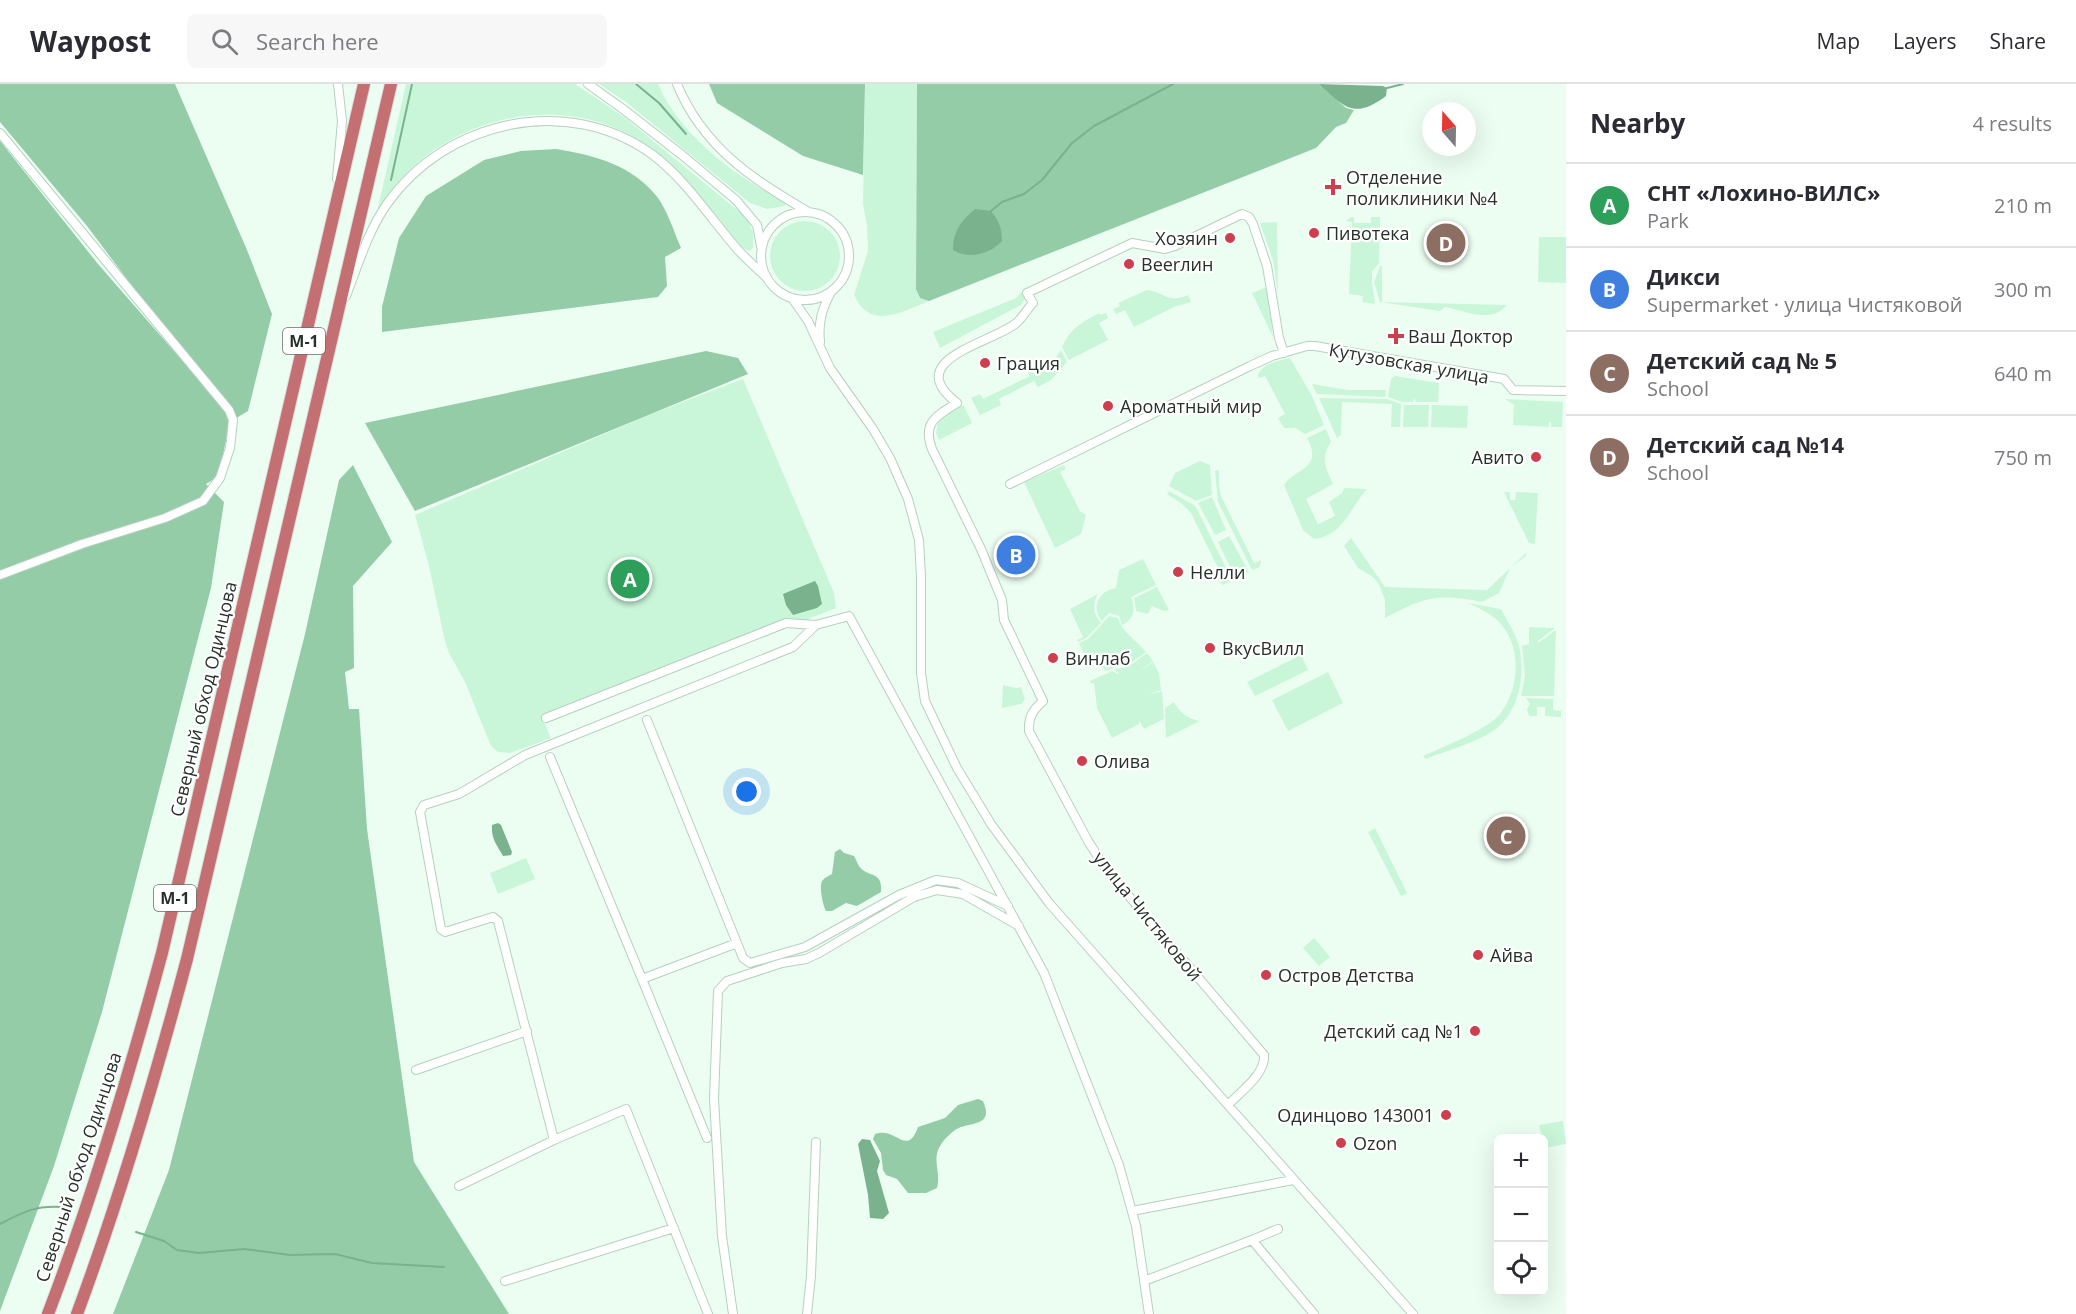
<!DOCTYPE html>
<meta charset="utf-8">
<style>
:root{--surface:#fff;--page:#f7f7f7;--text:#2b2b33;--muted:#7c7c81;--line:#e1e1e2;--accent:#db2777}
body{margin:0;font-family:"Open Sans",sans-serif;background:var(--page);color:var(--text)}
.controls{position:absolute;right:18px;bottom:18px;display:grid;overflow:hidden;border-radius:9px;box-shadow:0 6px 24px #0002}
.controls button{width:54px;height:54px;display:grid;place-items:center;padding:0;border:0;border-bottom:2px solid var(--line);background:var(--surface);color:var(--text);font:30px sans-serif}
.compass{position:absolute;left:1422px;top:18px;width:54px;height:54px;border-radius:50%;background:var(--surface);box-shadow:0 6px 24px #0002;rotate:340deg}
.you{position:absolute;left:747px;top:708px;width:21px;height:21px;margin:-15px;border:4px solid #fff;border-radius:50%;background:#1a73e8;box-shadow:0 0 0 9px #1a73e833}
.badge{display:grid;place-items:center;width:39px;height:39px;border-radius:50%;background:var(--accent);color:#fff;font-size:20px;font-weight:700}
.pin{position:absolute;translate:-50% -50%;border:3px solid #fff;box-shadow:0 2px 6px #0006}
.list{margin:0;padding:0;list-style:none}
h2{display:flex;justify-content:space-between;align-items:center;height:78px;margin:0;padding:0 24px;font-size:26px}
h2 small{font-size:20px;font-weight:400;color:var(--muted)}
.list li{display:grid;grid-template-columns:39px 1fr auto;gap:18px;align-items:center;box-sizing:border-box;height:84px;padding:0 24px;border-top:2px solid var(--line)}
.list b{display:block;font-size:22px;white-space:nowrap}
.list p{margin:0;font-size:20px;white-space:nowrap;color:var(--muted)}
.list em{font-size:20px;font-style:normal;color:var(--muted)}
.icon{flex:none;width:33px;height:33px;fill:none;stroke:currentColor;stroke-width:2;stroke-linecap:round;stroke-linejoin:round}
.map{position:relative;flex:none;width:1566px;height:1230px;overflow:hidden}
header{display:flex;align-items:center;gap:36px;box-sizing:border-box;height:84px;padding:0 30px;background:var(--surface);border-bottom:2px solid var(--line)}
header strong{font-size:28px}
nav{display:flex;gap:33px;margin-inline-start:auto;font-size:21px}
.search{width:420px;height:54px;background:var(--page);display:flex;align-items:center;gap:15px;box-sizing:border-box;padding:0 21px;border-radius:9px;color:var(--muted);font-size:22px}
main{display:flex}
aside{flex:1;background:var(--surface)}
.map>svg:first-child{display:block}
.green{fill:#c9f6d8}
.forest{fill:#93cca7}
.water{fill:#7ab28e}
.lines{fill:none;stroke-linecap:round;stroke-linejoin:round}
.stream{stroke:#7ab28e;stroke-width:2}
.minor-casing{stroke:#b4d1be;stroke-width:10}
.highway-casing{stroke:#dcdedd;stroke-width:14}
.minor{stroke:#fff;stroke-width:8}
.highway{stroke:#c46f71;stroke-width:12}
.poi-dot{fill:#ce3e4d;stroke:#fff;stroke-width:2}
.labels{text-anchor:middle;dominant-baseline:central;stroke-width:4.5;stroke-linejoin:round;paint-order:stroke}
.shield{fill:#fff;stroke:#676f6a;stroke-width:1.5}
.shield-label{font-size:16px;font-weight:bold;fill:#26312a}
.poi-label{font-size:18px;fill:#26312a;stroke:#fff;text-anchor:start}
.street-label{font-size:18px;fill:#26312a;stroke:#fff}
</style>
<header>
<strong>Waypost</strong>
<div class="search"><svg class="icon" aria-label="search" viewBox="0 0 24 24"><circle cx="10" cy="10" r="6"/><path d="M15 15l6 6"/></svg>Search here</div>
<nav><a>Map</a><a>Layers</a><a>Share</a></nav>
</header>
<main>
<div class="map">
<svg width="1566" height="1230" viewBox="0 0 1566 1230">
<rect width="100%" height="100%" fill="#ecfef2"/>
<path class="green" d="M406,0H575L624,33L747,134L753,149V164L749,167L743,164C713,129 685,88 647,61C556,0 430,36 377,128Z
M599,0H658C680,51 736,94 785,117V122L767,125L750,119L626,18Z
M865,0H917L916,205L920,214L929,217C902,228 870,247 854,211L868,167L867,142L863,120Z
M1351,133H1354V139H1371V133H1380L1379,179L1372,188V197L1375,220L1362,218L1363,212L1349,210L1352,138L1346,137Z
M770 172a35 35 0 1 1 70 0a35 35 0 1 1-70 0Z
M1277,138L1278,211L1273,176L1260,139Z
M1539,153H1566V199L1538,198Z
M1380,182H1382V218L1507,221C1492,240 1465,227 1445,223L1440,227L1380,218L1374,198Z
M1026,203L1029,209L1021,221L940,264L933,248L1016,214Z
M1267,203L1273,252V253L1252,209Z
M1147,206C1165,208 1167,220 1188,211L1191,218L1174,223L1134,243L1125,226L1116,230L1113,225L1120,222L1118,219Z
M1099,229L1100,231L1106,229L1108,234L1099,239L1108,256L1069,276L1062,263C1070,245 1082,238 1099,229Z
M1061,266L1067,278L1051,296L1038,303L1034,297L999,315L1001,321L980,331L971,314L980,310L983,315L1030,292L1027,287L1030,285L1036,292L1039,287L1036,281L1040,279L1044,283L1055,275Z
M1290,274L1312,312L1324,341L1305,350L1295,344H1284L1278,334L1285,330L1265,292L1259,294L1258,291C1262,280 1279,276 1290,274Z
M1395,292L1439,299L1438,318H1416L1414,314L1413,318H1402L1388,313L1391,295Z
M743,295L834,509L836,524L545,640L551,654L510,669L498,668L491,662L465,598L449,569L445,558L429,482L415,431L646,332Z
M1312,300L1348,306H1386L1385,313L1317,310Z
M1319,314L1387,315L1401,320L1400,343H1391L1392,320L1342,318L1341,351L1337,354Z
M1505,315L1563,318L1562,343H1551V338H1549V343L1513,341L1514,321Z
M959,321L964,322L972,339L939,356L936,349L938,337Z
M1404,321H1429L1428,343H1403Z
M1432,321L1468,322L1467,344L1431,343Z
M1326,345L1331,358C1320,374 1326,384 1333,400L1306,415L1318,440L1335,432L1329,418L1342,409L1344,404L1367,405C1350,424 1343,452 1314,455L1303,446L1284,401C1295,384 1324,385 1307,354Z
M1200,377L1210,381L1212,411L1196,417L1169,402L1175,389Z
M1064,381L1066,385L1060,388L1080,427L1086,431L1081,450L1055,464L1024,398Z
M1219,386V401L1221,412L1254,479L1261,476L1260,483L1252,486L1218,418L1215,387Z
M1169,407L1194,421L1197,425L1232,496L1223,501L1218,496L1223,494L1191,429L1181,419L1167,410Z
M1504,408H1510V416H1515L1516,408L1538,409L1535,460L1529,459Z
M1212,413L1226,446L1215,451L1198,419Z
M1229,452L1249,488L1236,495L1218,458Z
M1351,454L1385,503L1487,506L1526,469V472L1510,484L1499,509L1482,518C1437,509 1425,513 1385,534V516L1379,500L1373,493L1358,484L1344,462Z
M1143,475L1156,501L1131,513C1136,525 1134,535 1122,541L1119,532L1109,529L1102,537C1090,523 1099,507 1116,504L1119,486Z
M1157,503L1169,526L1164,527L1152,522L1148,530L1136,527L1134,514Z
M1098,510C1092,520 1093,530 1101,539L1086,554L1078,558L1077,556L1083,553L1070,525Z
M1467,519L1501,525C1507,537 1516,550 1519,562C1526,592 1519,632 1490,649C1471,660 1446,667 1426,675L1423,672C1442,663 1487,646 1500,630C1521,603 1522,558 1496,535C1487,528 1478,523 1467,519Z
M1109,532L1118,534C1122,548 1136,556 1146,568L1132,578L1105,587L1096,572L1089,575L1086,574L1079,559L1088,555Z
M1529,543L1555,544L1538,557V559L1556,546L1554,612H1521L1525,592L1522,562L1529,560Z
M1147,569L1153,577L1137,589L1153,578L1159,589L1161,606L1148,611L1162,607L1164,635L1144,645L1139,636V640L1112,654L1097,624L1094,599H1091L1090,597L1112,587L1118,590L1119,589L1114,586L1132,580Z
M1301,571L1308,586L1255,612L1247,598Z
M1328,588L1343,619L1288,647L1272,616Z
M1003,601L1016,604L1021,603L1025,615L1021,620L1002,624Z
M1526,614L1553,615V626L1561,627V633L1545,632V623H1537V632H1529L1527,625L1530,620Z
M1174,618C1180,629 1188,635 1200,637L1166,654L1165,624Z
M1375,744L1407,809L1401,812L1368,748Z
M526,774L535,795L498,810L490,789Z
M1314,854L1330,873L1319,882L1303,864Z
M1563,1037L1566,1060L1544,1064V1054H1542L1539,1041Z"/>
<path class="forest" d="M0,0H175L247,166L272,230L248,327L233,336L231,334L218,393L206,400L224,418L211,504L102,928L54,1082L0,1227V57L98,180L227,328L87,142L0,38Z
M709,0H865L863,91L803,72L717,19Z
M917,0H1319L1346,24L1354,26L1346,39L1336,43L1316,64L929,217L920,214L916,205Z
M556,65C594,71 633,81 658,114C668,128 674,148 681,164L665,173L667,202L658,213L382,248V223L399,154L426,112L484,76L521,67Z
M706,267L738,274L748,290L415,427L365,339Z
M353,381L392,458L353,502L354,584L345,588L349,625H359L367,745L414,1078L509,1230H113L169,1086L305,550L339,396Z
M840,765L844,769L854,772C856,775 857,779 859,782C867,794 883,786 881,808L857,822L846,819L832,827H826C823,822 818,800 823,796C825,793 829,792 832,790L835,768Z
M978,1015L983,1017C993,1040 976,1038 961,1043C955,1045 950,1050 946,1054C928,1074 942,1084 937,1104L926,1109H908L897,1095L886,1091L883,1086L881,1069L873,1055L875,1050C896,1042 907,1074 918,1043L945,1034L958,1021Z"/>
<path class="water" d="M1319,0L1383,2L1387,4L1386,12C1354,36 1344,23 1319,0Z
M975,125L991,127C999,137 1002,144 1002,157C990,170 969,176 953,166C953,147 961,137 975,125Z
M815,497L818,502L822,520L817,524L793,531L786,521L783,510Z
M498,739L501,741L512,768L511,771L503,772C497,761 491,755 492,741Z
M862,1055L870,1056L880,1077L877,1087L889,1129L883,1135L870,1134L868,1111L858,1060Z"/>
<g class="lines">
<path class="stream" d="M636,0L659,19L686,50
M1387,4L1403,0
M391,96L412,0
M991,127L1002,118L1024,110L1042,96L1072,59L1094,42L1173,0
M0,1140C23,1128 36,1121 62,1123
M136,1148L164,1157L177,1166L199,1169L244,1165L290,1171L335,1170L372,1179L444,1183"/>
<g class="minor-casing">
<path id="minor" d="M588,0L623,25L682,71L736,116L757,141L761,162
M677,0C702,61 751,95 807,127
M0,49L229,326L233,336L230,364L220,394L203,417L165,434L82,460L0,491
M337,95L342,37L338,0
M761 172a44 44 0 1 1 88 0a44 44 0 1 1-88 0Z
M346,212C358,181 368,147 387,120C446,36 568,9 653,71C687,97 710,134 738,166C747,176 758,185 767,194
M792,214L808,237L830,284L873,345L890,374L908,415L919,456L921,493V589L925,617L957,684L991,740L1049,819L1413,1230
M820,258C818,238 822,225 831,208
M1010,400L1250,282L1272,272L1307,262H1315L1504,295L1513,306L1566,307
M546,634L786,539L816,541L849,532L1044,889L1119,1081L1136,1142L1149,1230
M647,636L743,874L750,879L805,863L899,811L936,796L958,799L1008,822
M550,673L642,895
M416,986L527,947
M1228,1021C1240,1008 1266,990 1264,971L1106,785L1088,757L1029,647C1028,633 1033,626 1043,617L1004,536L1002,516L981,465L932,365C922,339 936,332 957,319C901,276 989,260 1015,240C1022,235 1027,225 1033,219L1027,209L1132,159L1165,165L1175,162L1242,130L1249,133L1253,140L1267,182L1279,254L1284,269
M707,1054L642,895L737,859
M554,1056L498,837L493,833L445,848L441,845L420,728L424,721L459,710L525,671L793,563L816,541
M459,1102L554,1056L626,1025L708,1230
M1132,1127L1293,1096
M1252,1156L1278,1145
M505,1197L674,1144
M1144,1197L1252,1156L1314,1230
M733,1230L722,1152L714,1015L718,907L727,897L782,879L806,875L819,869L914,813L937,806L963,810L1019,842
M807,1230L811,1192L816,1058"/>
</g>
<g class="highway-casing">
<path id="highway" d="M48,1230C93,1112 129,991 162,869L364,0
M77,1230C120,1114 155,995 187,875L391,0"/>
</g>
<use href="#minor" class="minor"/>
<use href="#highway" class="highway"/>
</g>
<g class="poi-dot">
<path d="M1330 94h6v6h6v6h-6v6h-6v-6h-6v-6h6z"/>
<circle cx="1314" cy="149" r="6"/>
<circle cx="1230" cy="154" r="6"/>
<circle cx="1129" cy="180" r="6"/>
<path d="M1393 243h6v6h6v6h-6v6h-6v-6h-6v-6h6z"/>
<circle cx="985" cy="279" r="6"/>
<circle cx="1108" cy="322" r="6"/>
<circle cx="1536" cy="373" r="6"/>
<circle cx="1178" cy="488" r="6"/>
<circle cx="1210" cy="564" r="6"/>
<circle cx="1053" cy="574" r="6"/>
<circle cx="1082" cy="677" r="6"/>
<circle cx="1478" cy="871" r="6"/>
<circle cx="1266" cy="891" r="6"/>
<circle cx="1475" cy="947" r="6"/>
<circle cx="1446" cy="1031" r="6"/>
<circle cx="1341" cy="1059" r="6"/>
</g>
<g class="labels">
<g class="shield">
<rect x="283" y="244" width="42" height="26" rx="4.5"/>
<rect x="154" y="801" width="42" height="26" rx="4.5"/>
</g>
<g class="shield-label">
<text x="304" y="257">М-1</text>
<text x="175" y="814">М-1</text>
</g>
<g class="poi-label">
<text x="1346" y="93">Отделение<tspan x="1346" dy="21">поликлиники №4</tspan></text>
<text x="1326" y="149">Пивотека</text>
<text x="1218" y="154" text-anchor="end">Хозяин</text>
<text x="1141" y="180">Beerлин</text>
<text x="1408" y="252">Ваш Доктор</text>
<text x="997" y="279">Грация</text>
<text x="1120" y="322">Ароматный мир</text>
<text x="1524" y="373" text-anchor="end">Авито</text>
<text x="1190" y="488">Нелли</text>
<text x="1222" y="564">ВкусВилл</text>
<text x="1065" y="574">Винлаб</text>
<text x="1094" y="677">Олива</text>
<text x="1490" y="871">Айва</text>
<text x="1278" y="891">Остров Детства</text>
<text x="1463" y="947" text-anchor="end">Детский сад №1</text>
<text x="1434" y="1031" text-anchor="end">Одинцово 143001</text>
<text x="1353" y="1059">Ozon</text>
</g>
<g class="street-label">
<text transform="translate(1409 279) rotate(10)">Кутузовская улица</text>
<text transform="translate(203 615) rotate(-77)">Северный обход Одинцова</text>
<text transform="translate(1148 832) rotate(51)">улица Чистяковой</text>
<text transform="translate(78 1083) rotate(-72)">Северный обход Одинцова</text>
</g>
</g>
</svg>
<div class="controls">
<button>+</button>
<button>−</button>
<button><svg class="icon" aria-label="locate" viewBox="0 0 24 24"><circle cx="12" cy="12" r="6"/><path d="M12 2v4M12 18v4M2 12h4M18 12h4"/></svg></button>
</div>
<svg class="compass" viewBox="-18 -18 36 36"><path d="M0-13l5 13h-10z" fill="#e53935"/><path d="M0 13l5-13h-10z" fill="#7c7c81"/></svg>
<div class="you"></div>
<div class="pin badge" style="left:630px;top:495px;background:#2e9e5b">A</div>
<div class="pin badge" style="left:1016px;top:471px;background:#3f7fe0">B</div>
<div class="pin badge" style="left:1506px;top:752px;background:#8d6e63">C</div>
<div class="pin badge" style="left:1446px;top:159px;background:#8d6e63">D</div>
</div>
<aside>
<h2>Nearby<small>4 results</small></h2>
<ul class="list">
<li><span class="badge" style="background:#2e9e5b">A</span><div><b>СНТ «Лохино-ВИЛС»</b><p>Park</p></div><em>210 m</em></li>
<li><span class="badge" style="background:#3f7fe0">B</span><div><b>Дикси</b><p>Supermarket · улица Чистяковой</p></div><em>300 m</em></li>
<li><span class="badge" style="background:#8d6e63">C</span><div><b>Детский сад № 5</b><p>School</p></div><em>640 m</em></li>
<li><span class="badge" style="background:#8d6e63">D</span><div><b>Детский сад №14</b><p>School</p></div><em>750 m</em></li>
</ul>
</aside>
</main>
